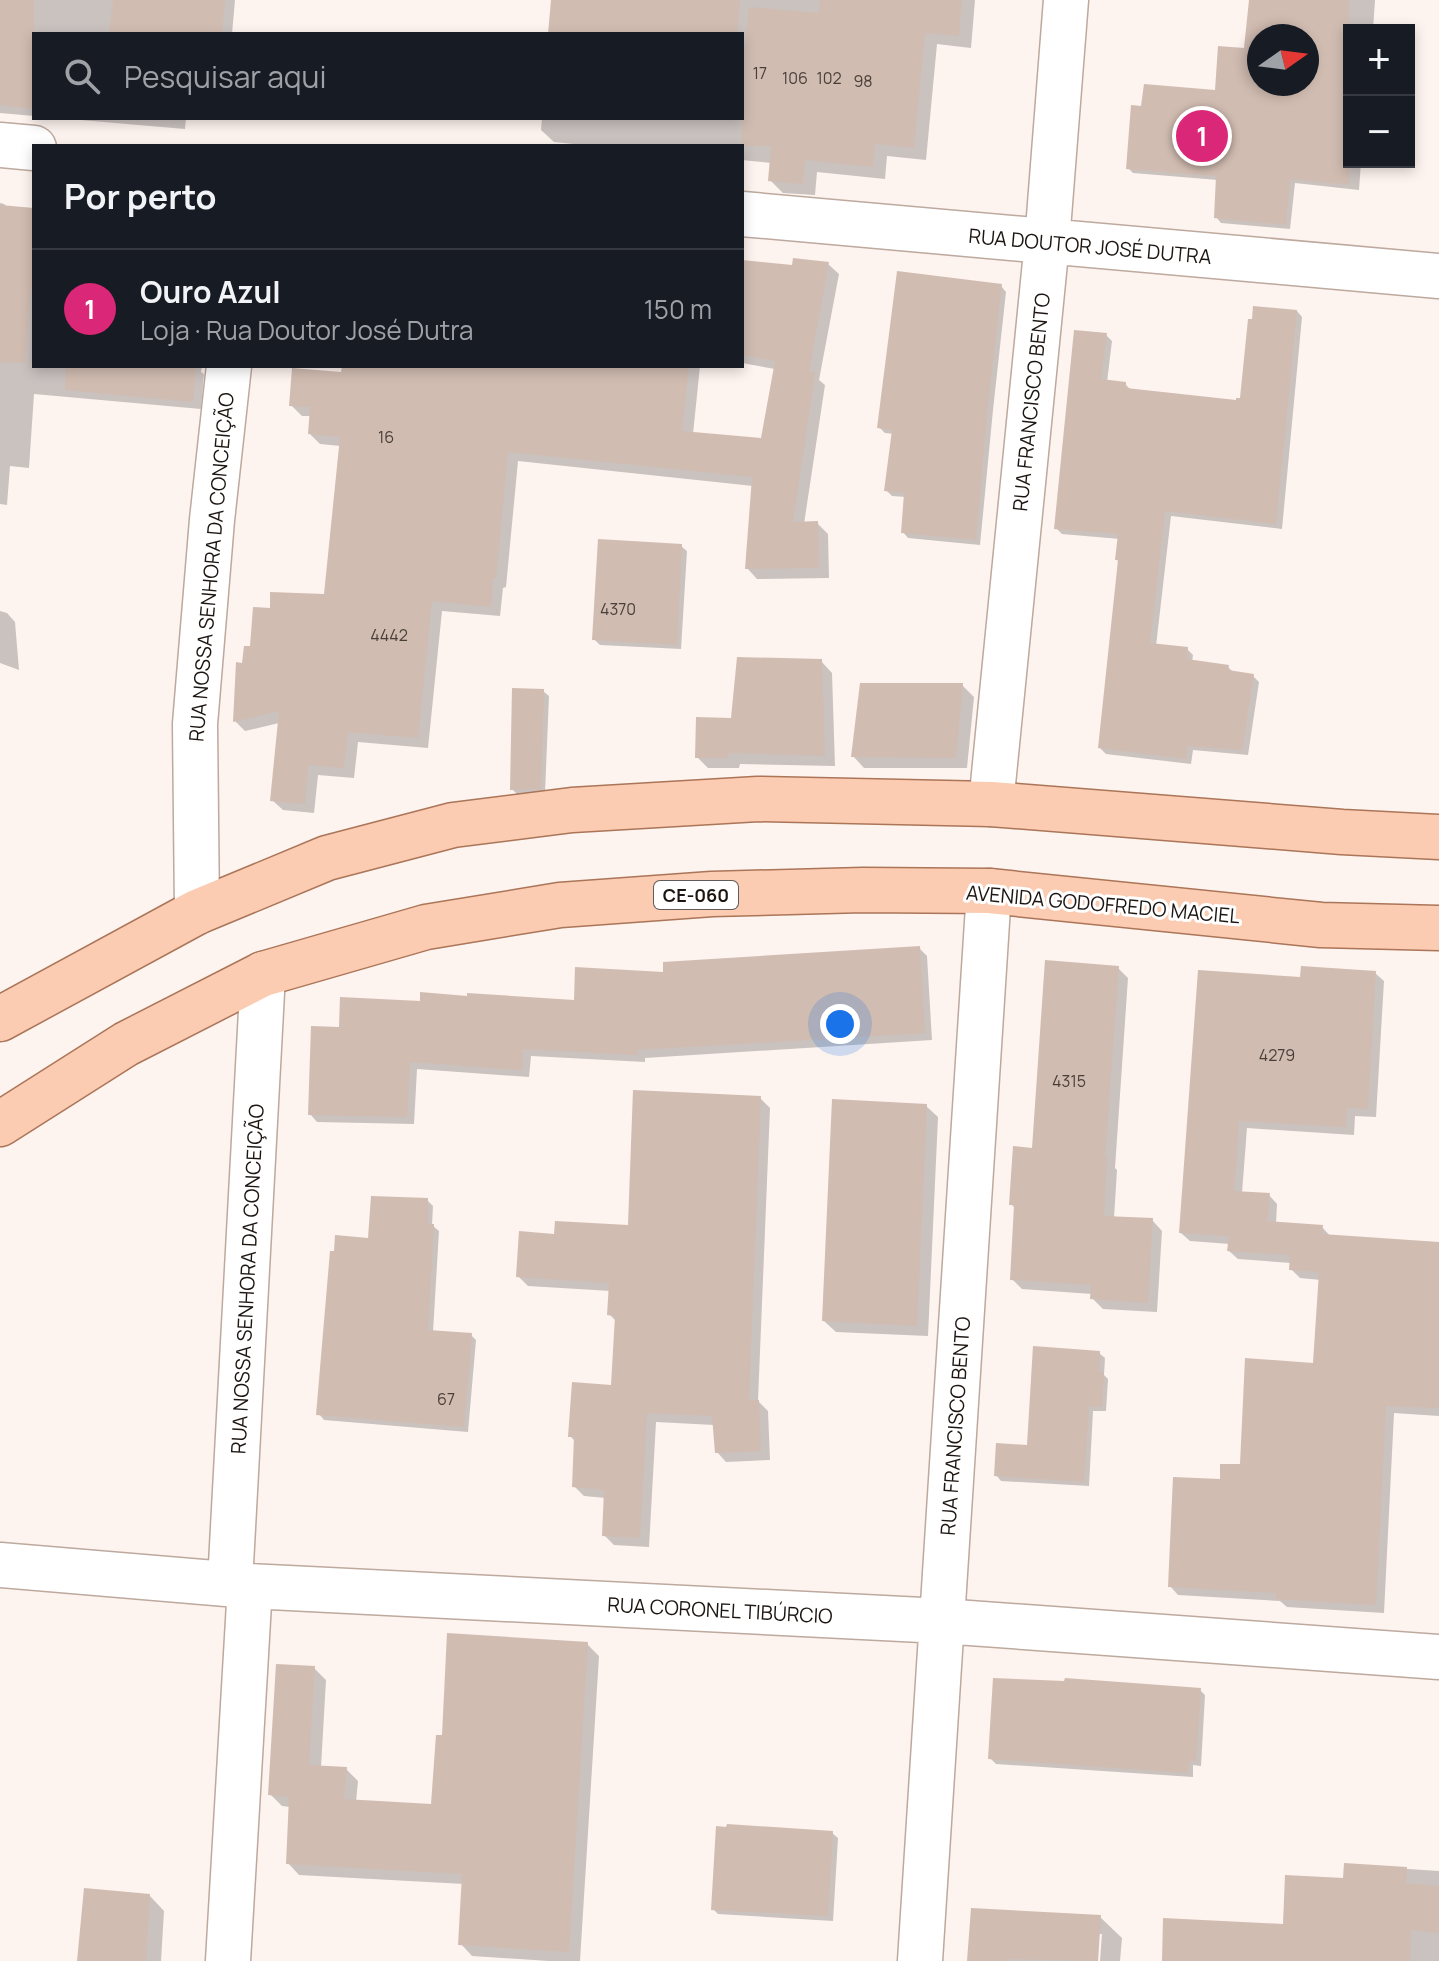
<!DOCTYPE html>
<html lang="pt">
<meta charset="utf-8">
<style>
:root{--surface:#171b24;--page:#242831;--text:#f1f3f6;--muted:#9ea1a6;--line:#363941;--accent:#db2777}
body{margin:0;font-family:Manrope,sans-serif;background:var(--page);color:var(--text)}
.controls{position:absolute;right:24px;top:24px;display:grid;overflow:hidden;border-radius:0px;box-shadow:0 4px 12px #0003}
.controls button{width:72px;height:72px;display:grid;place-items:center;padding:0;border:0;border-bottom:2px solid var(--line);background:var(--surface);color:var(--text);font:40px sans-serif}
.compass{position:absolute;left:1247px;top:24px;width:72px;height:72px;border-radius:50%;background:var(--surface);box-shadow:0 4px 12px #0003;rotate:76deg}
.you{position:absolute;left:840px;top:1024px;width:28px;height:28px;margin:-20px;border:6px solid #fff;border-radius:50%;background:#1a73e8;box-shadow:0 0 0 12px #1a73e833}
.badge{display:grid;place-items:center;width:52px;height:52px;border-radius:50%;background:var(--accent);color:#fff;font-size:26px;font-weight:700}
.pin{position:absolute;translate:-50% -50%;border:4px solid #fff;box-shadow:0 2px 8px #0006}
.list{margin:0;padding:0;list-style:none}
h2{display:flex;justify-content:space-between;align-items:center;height:104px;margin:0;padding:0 32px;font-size:34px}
h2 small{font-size:26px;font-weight:400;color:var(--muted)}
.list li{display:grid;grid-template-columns:52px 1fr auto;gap:24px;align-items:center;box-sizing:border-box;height:120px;padding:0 32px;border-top:2px solid var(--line)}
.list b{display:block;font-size:30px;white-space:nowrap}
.list p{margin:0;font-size:26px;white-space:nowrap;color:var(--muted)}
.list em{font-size:26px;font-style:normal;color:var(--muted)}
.icon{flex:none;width:44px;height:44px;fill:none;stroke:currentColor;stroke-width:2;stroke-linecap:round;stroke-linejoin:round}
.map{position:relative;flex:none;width:1439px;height:1961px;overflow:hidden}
.search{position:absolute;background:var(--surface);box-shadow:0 4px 12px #0003;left:32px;top:32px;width:712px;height:88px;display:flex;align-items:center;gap:20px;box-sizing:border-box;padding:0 28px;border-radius:0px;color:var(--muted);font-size:30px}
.panel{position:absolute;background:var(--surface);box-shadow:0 4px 12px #0003;left:32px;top:144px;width:712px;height:224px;border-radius:0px}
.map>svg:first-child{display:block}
.shadow{fill:#0003;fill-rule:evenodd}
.building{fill:#d1bcb1;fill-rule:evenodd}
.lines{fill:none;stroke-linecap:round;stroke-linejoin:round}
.minor-casing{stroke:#bda99e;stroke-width:47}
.major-casing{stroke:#ab7558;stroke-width:47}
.minor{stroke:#fff;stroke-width:44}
.major{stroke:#fbcbb2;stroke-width:44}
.labels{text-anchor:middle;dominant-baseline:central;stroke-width:6;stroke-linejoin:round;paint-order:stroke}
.number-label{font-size:16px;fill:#493f39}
.shield{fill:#fff;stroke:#605b58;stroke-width:2}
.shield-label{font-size:18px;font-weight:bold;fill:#1c1511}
.street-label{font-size:20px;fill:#1c1511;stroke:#fff}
</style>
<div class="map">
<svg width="1439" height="1961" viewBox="0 0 1439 1961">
<rect width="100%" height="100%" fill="#fdf3ef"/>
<path class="shadow" d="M0,0H235L232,34H34V116L0,113Z
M553,0H975L971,48L937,44L926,160L887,156L885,179L817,172L815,195L783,193L770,180L772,163L742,160V146H593L554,142L541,130L542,118H742V34H550Z
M1251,0H1375L1373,30H1349V162H1361L1359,190L1295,183L1290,229L1221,223L1216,217L1218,180L1133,173L1128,168L1217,92L1246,50ZM1259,36H1307V84H1259Z
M57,118H186L185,129Z
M0,203L4,204L8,208L34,210V366H202L201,372L204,374L201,409L34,394L29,468L10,466L7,505L0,504Z
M742,262L794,267L828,264L839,274L819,380L825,385L804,524L817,523L828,534L829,578L757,579L747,568L753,486L518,461L506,587L503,588L500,616L442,611L428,748L358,742L354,778L318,775L314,813L283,810L272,800L279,723L245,731L235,721L252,648L271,611L326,596L341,446L320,444L310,434L312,416H302L291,405L397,378L398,366H700L693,434L763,441L775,369L742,363Z
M1001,286L1006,292L993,410L980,545L908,538L903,532L906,497L892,496L886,490L894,434L885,433L879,427Z
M1297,311L1302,317L1282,529L1171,516L1156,646L1187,649L1193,655L1192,662L1228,667L1234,673L1253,676L1259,682L1248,755L1193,750L1191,764L1106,754L1100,748L1119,562L1117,560L1120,539L1062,534L1056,528L1106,335L1112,341L1107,382L1125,384L1131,390L1238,403L1242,400Z
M681,546L687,551L681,649L600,645L594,639Z
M0,611L7,613L15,622L19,670L0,663Z
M821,661L832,673L835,766L740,764L739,768H708L697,757L733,720Z
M962,685L974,697L967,768H864L853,756Z
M543,691L549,696L545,793L518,795L512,789Z
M919,948L927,956L932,1040L645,1058V1062L531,1056L529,1077L417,1069L414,1124L317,1122L310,1114L341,1029L421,1004L576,1002L665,974Z
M1118,968L1128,978L1115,1168L1117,1170L1114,1218L1152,1220L1162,1231L1157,1312L1103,1309L1092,1298V1294L1022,1289L1012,1279L1016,1209L1011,1204L1034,1150Z
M1375,973L1384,981L1376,1117L1355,1116L1354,1135L1247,1128L1242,1193L1269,1195L1277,1204L1276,1224L1322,1227L1331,1237L1439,1244V1416L1394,1413L1384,1613L1287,1607L1280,1601L1178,1595L1170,1586L1242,1467L1315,1365L1321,1280L1300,1278L1291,1269V1263L1238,1259L1229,1251L1230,1244L1190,1241L1181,1233L1302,979Z
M760,1098L770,1108L758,1401L768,1411L770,1460L726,1462L717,1452L714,1425L656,1422L649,1547L614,1545L604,1535L606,1498L584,1496L574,1486L576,1442L570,1436L613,1387L617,1322L609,1314L611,1291L528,1286L518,1276L556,1236L629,1227Z
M926,1106L938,1117L928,1336L836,1332L824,1321Z
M427,1200L433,1206L432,1225L439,1231L433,1332L471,1335L476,1340L468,1432L324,1420L319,1414L370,1240Z
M1099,1353L1105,1358L1104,1375L1108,1379L1106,1411H1093L1089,1486L1001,1481L996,1475L1029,1447Z
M587,1644L599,1656L580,1961H549L472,1956L461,1944L464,1884L299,1875L288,1863L290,1807L282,1806L270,1794L314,1668L326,1680L321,1767L346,1769L358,1781L356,1802L433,1807L443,1738Z
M1200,1690L1205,1695L1201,1766L1193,1765V1777L996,1764L990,1758Z
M832,1833L838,1838L833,1921L718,1914L713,1909Z
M1346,1865L1439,1871V1961H1164L1285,1926L1344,1880Z
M150,1896L164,1911L161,1961H79Z
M1100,1917L1122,1938L1120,1961H1100L1102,1934H1098L1096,1961H969Z"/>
<path class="building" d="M0,0H34V109L0,105Z
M113,0H225L222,34H109Z
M551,0H740L737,34H548Z
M820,0H962L959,36L925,33L914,148L875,144L873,167L805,160L803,184L768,181L771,146H742V74L749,7L819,13Z
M1249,0H1349V185L1290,179L1286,225L1214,218L1216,176L1126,169L1131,105L1141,106L1144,84L1215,90L1218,46L1244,48ZM1259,36H1307V84H1259Z
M0,205L34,208V288H31L25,363L0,362Z
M793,258L829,262L809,371L815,373L793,522L818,521L819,568L745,569L752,477L508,452L496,578H493L491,607L432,601L418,738L348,732L344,768L308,765L305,804L270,801L279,711L233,722L236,662L242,663L244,646H250L253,607L270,608V592L324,594L340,437L308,434L310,407L289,406L292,368L341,372L342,366H689L682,431L761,438L775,361L742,355V260L792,265Z
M897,271L1002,284L988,404L976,540L901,533L904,493L884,491L892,430L877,428Z
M1253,306L1297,310L1276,524L1165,511L1150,643L1188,647L1187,659L1229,665L1228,670L1254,674L1242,750L1187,746L1186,759L1098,748L1118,560H1115L1118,534L1054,529L1074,330L1107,333L1101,379L1126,382V388L1236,400V398H1240L1248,319H1252Z
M66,366H196L193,402L65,390Z
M598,539L682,544L677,645L592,640Z
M737,657L822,659L825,756L729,753L728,758H695L696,717L731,718Z
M860,683H963L956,758L851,757Z
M512,688L544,689L541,789L510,790Z
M920,946L925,1033L638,1050V1055L523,1049L522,1070L410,1062L407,1117L308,1115L311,1026L339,1027L340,997L420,1001V992L467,996V993L574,1000L575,967L663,972V962Z
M1045,960L1119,966L1105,1157H1107L1104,1216L1153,1218L1148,1303L1090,1299L1091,1285L1010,1280L1014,1205H1009L1013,1146L1032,1148Z
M1301,966L1376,971L1368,1109L1347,1108L1346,1127L1239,1121L1234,1191L1270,1193L1267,1221L1323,1225L1322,1234L1439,1242V1408L1386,1406L1376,1605L1276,1599V1593L1168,1587L1173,1477L1220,1479V1464H1240L1245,1358L1313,1363L1319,1272L1289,1270L1290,1255L1227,1251L1229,1236L1179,1233L1198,970L1300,977Z
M633,1090L761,1096L749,1400H759L761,1451L715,1453L712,1416L647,1413L640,1538L602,1536L604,1490L572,1487L574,1437H568L572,1382L611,1385L615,1316L607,1315L609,1283L516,1277L519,1231L554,1234L555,1221L628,1225Z
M832,1099L927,1104L917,1326L822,1321Z
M371,1196L428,1198V1224H434L428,1330L472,1333L464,1427L316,1415L330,1251H334L335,1235L368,1238Z
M1033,1346L1100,1351L1099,1372H1104L1102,1407L1089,1406L1084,1482L994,1476L996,1443L1027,1445Z
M447,1633L588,1642L569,1952L458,1945L462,1874L286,1864L289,1797L268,1795L276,1664L315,1666L309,1765L347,1767L344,1799L431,1804L436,1735H442Z
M993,1678L1064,1681L1065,1678L1201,1688L1196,1761H1189L1188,1773L988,1759Z
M727,1824L833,1831L828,1916L711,1910L716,1826L726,1827Z
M1344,1863L1407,1867L1406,1883L1439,1886V1933L1411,1930L1410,1961H1162L1163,1918L1283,1924L1285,1875L1343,1878Z
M84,1888L150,1894L146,1961H77Z
M971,1908L1101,1915L1098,1961L1007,1959V1961H967Z"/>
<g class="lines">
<g class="minor-casing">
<path id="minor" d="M0,145L34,148
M742,214L1439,276
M991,804L1047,242L1066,0
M197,912L195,724L212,520L229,366
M0,1565L250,1586L942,1621L1439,1657
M230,1583L263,974
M228,1961L250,1586
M920,1961L989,891"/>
</g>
<g class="major-casing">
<path id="major" d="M0,1019L197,912L327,858L453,825L572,810L758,799L991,804L1342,832L1439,837
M0,1124L126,1044L263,974L426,927L560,905L712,894L863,890L989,891L1321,925L1439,928"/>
</g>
<use href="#minor" class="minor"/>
<use href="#major" class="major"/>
</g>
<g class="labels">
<g class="number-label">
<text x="760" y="73">17</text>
<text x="795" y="78">106</text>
<text x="829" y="78">102</text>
<text x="863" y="81">98</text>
<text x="386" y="437">16</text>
<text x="618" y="609">4370</text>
<text x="389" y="635">4442</text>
<text x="1277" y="1055">4279</text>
<text x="1069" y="1081">4315</text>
<text x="446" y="1399">67</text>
</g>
<rect class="shield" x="654" y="881" width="84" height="28" rx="6"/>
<g class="shield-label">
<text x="696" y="895">CE-060</text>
</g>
<g class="street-label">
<text transform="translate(1090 246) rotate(5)">RUA DOUTOR JOSÉ DUTRA</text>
<text transform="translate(1031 402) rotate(-84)">RUA FRANCISCO BENTO</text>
<text transform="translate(211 567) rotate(-85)">RUA NOSSA SENHORA DA CONCEIÇÃO</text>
<text transform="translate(1103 904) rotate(5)">AVENIDA GODOFREDO MACIEL</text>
<text transform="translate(247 1279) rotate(-87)">RUA NOSSA SENHORA DA CONCEIÇÃO</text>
<text transform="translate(955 1426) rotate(-86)">RUA FRANCISCO BENTO</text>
<text transform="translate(720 1610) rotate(3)">RUA CORONEL TIBÚRCIO</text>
</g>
</g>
</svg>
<div class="controls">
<button>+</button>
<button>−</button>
</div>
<svg class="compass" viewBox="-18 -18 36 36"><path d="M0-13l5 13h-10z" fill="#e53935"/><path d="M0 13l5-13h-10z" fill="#9ea1a6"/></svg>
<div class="you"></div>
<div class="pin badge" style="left:1202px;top:136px">1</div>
<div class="search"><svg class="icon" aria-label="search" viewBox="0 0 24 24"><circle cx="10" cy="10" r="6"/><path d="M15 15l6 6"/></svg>Pesquisar aqui</div>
<section class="panel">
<h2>Por perto<small></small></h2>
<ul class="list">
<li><span class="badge">1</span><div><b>Ouro Azul</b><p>Loja · Rua Doutor José Dutra</p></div><em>150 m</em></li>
</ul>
</section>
</div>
